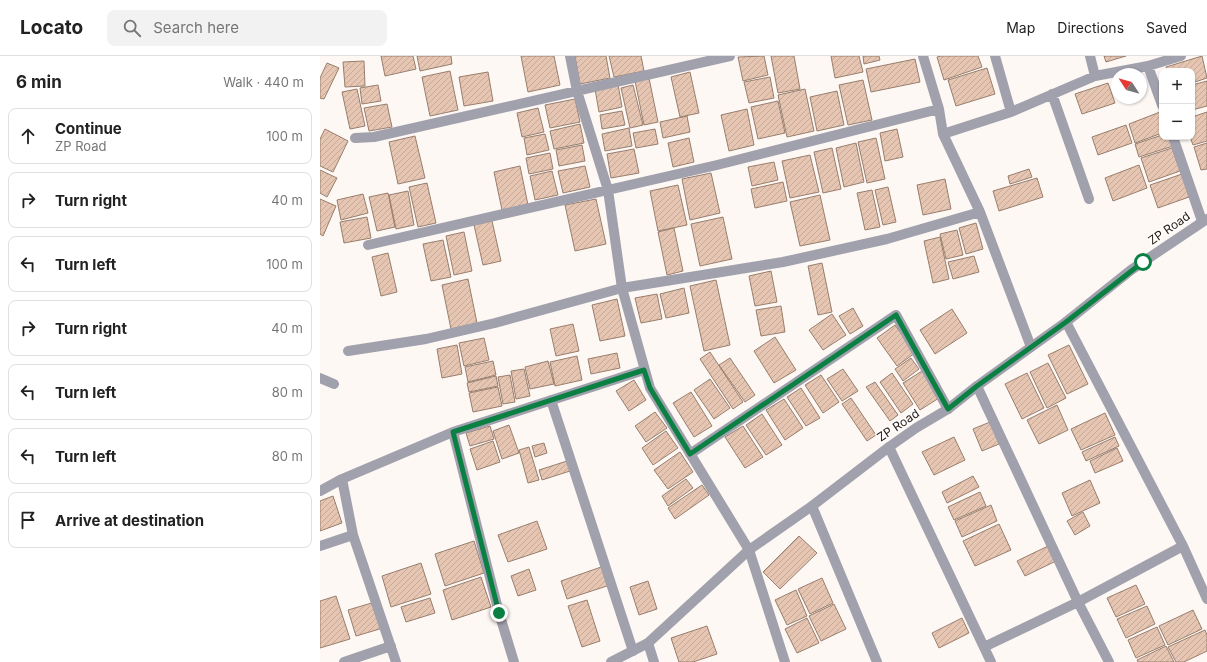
<!DOCTYPE html>
<meta charset="utf-8">
<style>
:root{--surface:#fff;--page:#f2f2f2;--text:#222;--muted:#767676;--line:#e0e0e0}
body{margin:0;font-family:Inter,sans-serif;background:var(--page);color:var(--text)}
.controls{position:absolute;right:12px;top:12px;display:grid;overflow:hidden;border-radius:8px;box-shadow:0 1px 3px #0004}
.controls button{width:36px;height:36px;display:grid;place-items:center;padding:0;border:0;border-bottom:1px solid var(--line);background:var(--surface);color:var(--text);font:20px sans-serif}
.compass{position:absolute;left:791px;top:12px;width:36px;height:36px;border-radius:50%;background:var(--surface);box-shadow:0 1px 3px #0004;rotate:306deg}
.stop{position:absolute;width:12px;height:12px;margin:-9px;border:3px solid #0b8043;border-radius:50%;background:#fff}
.stop.end{background:#0b8043;border-color:#fff;box-shadow:0 1px 4px #0008}
.list{margin:0;padding:0;list-style:none}
h2{display:flex;justify-content:space-between;align-items:center;height:52px;margin:0;padding:0 16px;font-size:17px}
h2 small{font-size:13px;font-weight:400;color:var(--muted)}
.list li{display:grid;grid-template-columns:26px 1fr auto;gap:12px;align-items:center;box-sizing:border-box;height:56px;margin:0 8px 8px;padding:0 8px;border:1px solid var(--line);border-radius:8px}
.list b{display:block;font-size:15px;white-space:nowrap}
.list p{margin:0;font-size:13px;white-space:nowrap;color:var(--muted)}
.list em{font-size:13px;font-style:normal;color:var(--muted)}
.icon{flex:none;width:22px;height:22px;fill:none;stroke:currentColor;stroke-width:2;stroke-linecap:round;stroke-linejoin:round}
.map{position:relative;flex:none;width:887px;height:606px;overflow:hidden}
header{display:flex;align-items:center;gap:24px;box-sizing:border-box;height:56px;padding:0 20px;background:var(--surface);border-bottom:1px solid var(--line)}
header strong{font-size:19px}
nav{display:flex;gap:22px;margin-inline-start:auto;font-size:14px}
.search{width:280px;height:36px;background:var(--page);display:flex;align-items:center;gap:10px;box-sizing:border-box;padding:0 14px;border-radius:8px;color:var(--muted);font-size:15px}
main{display:flex}
aside{flex:1;background:var(--surface)}
.map>svg:first-child{display:block}
.building{fill:url(#building-hatch);stroke:#987e6d}
.lines{fill:none;stroke-linecap:round;stroke-linejoin:round}
.minor{stroke:#a1a0ad;stroke-width:10}
.tertiary{stroke:#a1a0ad;stroke-width:10}
.route{stroke:#0b8043;stroke-width:5}
.labels{text-anchor:middle;dominant-baseline:central;stroke-width:3;stroke-linejoin:round;paint-order:stroke}
.street-label{font-size:12px;fill:#2b2019;stroke:#fff}
</style>
<header>
<strong>Locato</strong>
<div class="search"><svg class="icon" aria-label="search" viewBox="0 0 24 24"><circle cx="10" cy="10" r="6"/><path d="M15 15l6 6"/></svg>Search here</div>
<nav><a>Map</a><a>Directions</a><a>Saved</a></nav>
</header>
<main>
<aside>
<h2>6 min<small>Walk · 440 m</small></h2>
<ul class="list">
<li><svg class="icon" aria-label="ahead" viewBox="0 0 24 24"><path d="M12 20V5M6 11l6-6 6 6"/></svg><div><b>Continue</b><p>ZP Road</p></div><em>100 m</em></li>
<li><svg class="icon" aria-label="right" viewBox="0 0 24 24"><path d="M7 20v-9h11M14 6l5 5-5 5"/></svg><div><b>Turn right</b></div><em>40 m</em></li>
<li><svg class="icon" aria-label="left" viewBox="0 0 24 24"><path d="M17 20v-9H6M10 6l-5 5 5 5"/></svg><div><b>Turn left</b></div><em>100 m</em></li>
<li><svg class="icon" aria-label="right" viewBox="0 0 24 24"><path d="M7 20v-9h11M14 6l5 5-5 5"/></svg><div><b>Turn right</b></div><em>40 m</em></li>
<li><svg class="icon" aria-label="left" viewBox="0 0 24 24"><path d="M17 20v-9H6M10 6l-5 5 5 5"/></svg><div><b>Turn left</b></div><em>80 m</em></li>
<li><svg class="icon" aria-label="left" viewBox="0 0 24 24"><path d="M17 20v-9H6M10 6l-5 5 5 5"/></svg><div><b>Turn left</b></div><em>80 m</em></li>
<li><svg class="icon" aria-label="arrive" viewBox="0 0 24 24"><path d="M6 21V4h12l-3 4 3 4H6"/></svg><div><b>Arrive at destination</b></div></li>
</ul>
</aside>
<div class="map">
<svg width="887" height="606" viewBox="0 0 887 606">
<defs>
<pattern id="building-hatch" width="6" height="6" patternUnits="userSpaceOnUse"><rect width="6" height="6" fill="#e6c6b2"/><path d="M-1 1l2-2M0 6l6-6M5 7l2-2" fill="none" stroke="#c5aa98"/></pattern>
</defs>
<rect width="100%" height="100%" fill="#fef8f4"/>
<path class="building" d="M61,0H93L96,13L65,20Z
M97,0H131L132,8L100,15Z
M201,0H234L240,29L208,36Z
M255,0H286L290,22L260,28Z
M289,0H321L324,15L294,21Z
M444,0L448,19L423,25L418,1Z
M451,0H474L480,33L458,37Z
M511,0H539L543,16L515,22Z
M543,0H559L560,4L544,8Z
M621,0H658L662,11L624,24L617,1Z
M784,0H806L786,6Z
M882,0L887,22L872,27V15H847L846,11Z
M595,3L600,26L551,36L546,13Z
M44,5L45,30L25,31L23,6Z
M7,7L19,12L4,43L0,42V22Z
M667,12L675,38L636,50L628,24Z
M130,15L138,54L110,60L102,21Z
M168,16L173,45L144,50L139,21Z
M370,16L379,57L360,61L351,21Z
M450,21L454,42L429,47L424,26Z
M329,22L338,66L324,69L315,25Z
M543,24L552,64L528,69L519,29Z
M887,25V50L872,54V29Z
M788,27L795,47L762,58L755,38Z
M298,28L302,51L279,56L275,33Z
M58,29L61,45L42,48L40,32Z
M313,29L323,69L310,72L301,32Z
M37,33L45,70L30,73L22,36Z
M485,33L494,75L467,81L458,39Z
M517,35L524,69L497,75L490,41Z
M255,43L260,66L230,72L225,49Z
M458,45L465,77L438,83L431,51Z
M67,48L72,71L49,75L44,52Z
M218,52L224,76L202,81L197,57Z
M427,53L434,89L409,95L401,59Z
M302,55L305,69L282,73L280,59Z
M840,56L842,77L815,87L809,68Z
M887,56V85L873,89L870,81H872V61Z
M367,60L370,76L343,82L340,66Z
M260,68L264,87L234,93L230,75Z
M806,69L812,87L778,99L772,81Z
M309,72L312,90L285,95L282,78Z
M5,73L28,85L13,116L0,110V83Z
M335,73L338,88L316,92L313,77Z
M577,73L583,101L565,105L560,77Z
M225,78L229,94L207,99L204,82Z
M842,79V81H849L853,90L819,101L815,88Z
M95,80L105,122L78,128L69,86Z
M369,82L374,106L353,111L348,87Z
M556,82L565,123L547,127L538,86Z
M536,87L544,126L524,131L516,92Z
M887,87V113L881,114L874,91Z
M262,89L265,105L239,110L236,94Z
M512,92L521,133L503,137L494,96Z
M852,92L860,115L829,126L821,102Z
M314,93L319,117L291,122L287,98Z
M230,97L233,113L209,118L206,102Z
M490,99L499,136L470,142L462,105Z
M454,106L458,124L432,130L428,111Z
M819,109L827,132L793,145L785,122Z
M200,110L208,149L182,154L174,116Z
M265,110L270,131L243,137L238,115Z
M709,113L712,121L690,128L688,120Z
M0,114L17,122L7,141L0,137Z
M232,115L238,139L215,144L210,120Z
M391,117L400,157L370,164L362,123Z
M862,118L869,141L838,152L830,129Z
M717,122L723,141L679,155L673,135Z
M625,123L631,153L603,159L597,129Z
M463,126L467,145L435,152L431,133Z
M107,127L116,167L98,171L89,131Z
M358,129L367,169L338,175L330,135Z
M568,131L576,166L563,169L555,134Z
M552,134L560,171L545,174L537,137Z
M88,135L94,169L76,173L69,139Z
M68,137L75,171L57,175L49,141Z
M43,138L48,157L21,164L17,144Z
M500,139L510,184L480,190L470,146Z
M0,143L16,150L3,180L0,178Z
M276,143L286,188L255,195L245,149Z
M47,161L51,182L24,187L20,166Z
M403,161L412,203L380,210L371,168Z
M172,165L181,205L163,209L154,169Z
M656,167L663,193L646,198L639,172Z
M354,172L363,215L347,219L338,176Z
M637,174L643,199L626,203L620,178Z
M144,176L152,215L134,219L126,180Z
M620,181L629,223L613,227L604,185Z
M123,184L131,221L111,225L103,188Z
M68,197L77,236L61,240L52,201Z
M654,200L659,216L633,223L628,206Z
M502,207L512,256L498,259L488,210Z
M451,215L457,246L435,250L429,220Z
M148,223L157,267L131,273L122,229Z
M396,224L410,289L384,295L370,230Z
M364,232L369,257L346,262L340,238Z
M337,238L342,263L321,267L315,242Z
M297,243L305,280L280,285L272,249Z
M461,250L465,276L441,280L436,254Z
M533,252L543,270L530,278L519,260Z
M632,253L647,277L615,298L600,274Z
M512,258L526,279L503,294L489,274Z
M253,268L259,295L236,300L230,273Z
M575,269L595,297L577,310L557,282Z
M455,281L476,314L454,327L434,295Z
M164,282L169,304L144,310L139,287Z
M137,289L142,318L122,322L117,293Z
M749,289L768,328L747,338L728,299Z
M390,296L423,346L413,353L380,303Z
M297,297L300,312L271,318L268,303Z
M257,300L262,324L235,330L230,306Z
M410,302L435,339L425,346L399,309Z
M591,302L599,313L583,325L575,313Z
M173,305L176,319L148,326L145,311Z
M228,305L234,328L210,333L205,311Z
M728,307L746,342L727,352L710,316Z
M204,313L210,340L196,343L191,315Z
M523,313L538,335L522,345L507,323Z
M602,315L619,342L600,354L583,327Z
M572,317L593,348L581,357L560,326Z
M707,317L724,352L702,363L685,328Z
M190,319L195,346L183,348L178,321Z
M501,319L519,346L503,357L485,329Z
M176,320L178,330L149,336L147,327Z
M390,323L410,352L394,363L374,334Z
M314,324L326,344L309,355L296,335Z
M555,326L578,359L570,365L546,331Z
M178,331L182,350L153,356L149,337Z
M481,332L500,362L486,370L467,341Z
M371,336L392,370L374,381L353,347Z
M531,342L556,379L547,385L522,348Z
M464,343L483,372L465,384L446,354Z
M737,349L748,374L719,388L707,364Z
M335,356L347,372L326,386L315,370Z
M785,357L795,379L761,394L751,373Z
M442,358L462,389L446,399L426,369Z
M670,366L679,388L662,395L653,373Z
M189,369L199,397L182,403L173,375Z
M170,370L174,383L150,390L146,377Z
M423,370L443,401L425,412L405,381Z
M346,375L358,392L333,409L322,392Z
M634,381L645,404L614,419L602,396Z
M795,381L799,390L766,405L762,396Z
M173,385L180,406L157,414L150,393Z
M224,387L227,397L215,401L212,390Z
M209,391L219,424L208,427L199,394Z
M797,392L803,405L775,417L770,405Z
M360,396L373,416L348,433L334,414Z
M247,405L250,415L222,424L219,414Z
M653,420L659,431L627,447L622,436Z
M366,423L373,432L348,450L342,440Z
M770,424L780,447L752,460L742,437Z
M382,429L389,439L355,463L348,452Z
M660,436L666,450L634,464L628,451Z
M13,440L22,467L0,475V445Z
M671,449L677,465L642,481L635,465Z
M763,456L770,470L755,479L747,465Z
M217,465L227,493L188,506L178,479Z
M679,468L691,494L655,510L643,485Z
M479,480L497,497L460,533L443,516Z
M154,485L164,517L125,530L115,498Z
M728,490L736,505L705,520L697,505Z
M101,507L111,538L71,551L62,520Z
M284,510L290,529L247,543L241,525Z
M209,513L216,534L198,540L191,520Z
M161,521L171,551L132,564L123,534Z
M502,522L513,547L490,558L478,533Z
M328,525L337,553L319,559L310,531Z
M816,529L825,548L796,561L787,542Z
M476,534L487,560L467,569L455,544Z
M16,540L30,583L0,592V545Z
M110,542L115,557L86,566L81,551Z
M267,544L280,585L262,591L248,550Z
M55,546L63,572L36,580L28,554Z
M514,548L526,573L501,585L489,560Z
M827,550L835,568L806,582L797,563Z
M873,554L882,573L848,589L839,570Z
M487,562L499,587L477,597L465,573Z
M642,562L649,577L619,592L612,577Z
M387,570L397,598L373,606H359L351,582Z
M837,571L845,589L816,602L808,584Z
M885,574L887,579V595L864,606H856L848,591Z
M846,590L854,606H818L817,604Z"/>
<g class="lines">
<path class="minor" d="M250,0L257,35L288,134L302,232L330,332L429,494L465,606
M603,0L619,53L623,78L660,156L711,291
M675,0L691,56
M770,0L775,20
M828,10L842,49
M732,38L769,143
M623,78L691,56L775,20L828,10L861,0
M853,81L882,165
M35,82L54,81L410,0
M48,189L397,109L619,53
M746,266L863,490L887,543
M28,295L106,283L175,267L302,232L463,206L567,183L660,156
M0,322L14,328
M657,330L758,546L789,606
M231,344L313,595
M133,376L179,557L194,606
M569,391L671,606
M370,398L576,259L628,353
M22,423L133,376L324,314
M0,435L22,423L33,479L76,606
M492,450L557,606
M0,490L33,479
M328,587L334,606
M664,591L758,546L863,490
M24,606L71,590"/>
<path class="tertiary" d="M291,606L328,587L429,494L492,450L569,391L596,372L628,353L657,330L746,266L811,214L887,163"/>
</g>
<g class="lines">
<path class="route" d="M179,557L133,376L324,314L330,332L370,398L576,259L628,353L657,330L746,266L823,206"/>
</g>
<g class="labels">
<g class="street-label">
<text transform="translate(849 172) rotate(-35)">ZP Road</text>
<text transform="translate(578 369) rotate(-34)">ZP Road</text>
</g>
</g>
</svg>
<div class="controls">
<button>+</button>
<button>−</button>
</div>
<svg class="compass" viewBox="-18 -18 36 36"><path d="M0-13l5 13h-10z" fill="#e53935"/><path d="M0 13l5-13h-10z" fill="#767676"/></svg>
<div class="stop" style="left:823px;top:206px"></div>
<div class="stop end" style="left:179px;top:557px"></div>
</div>
</main>
